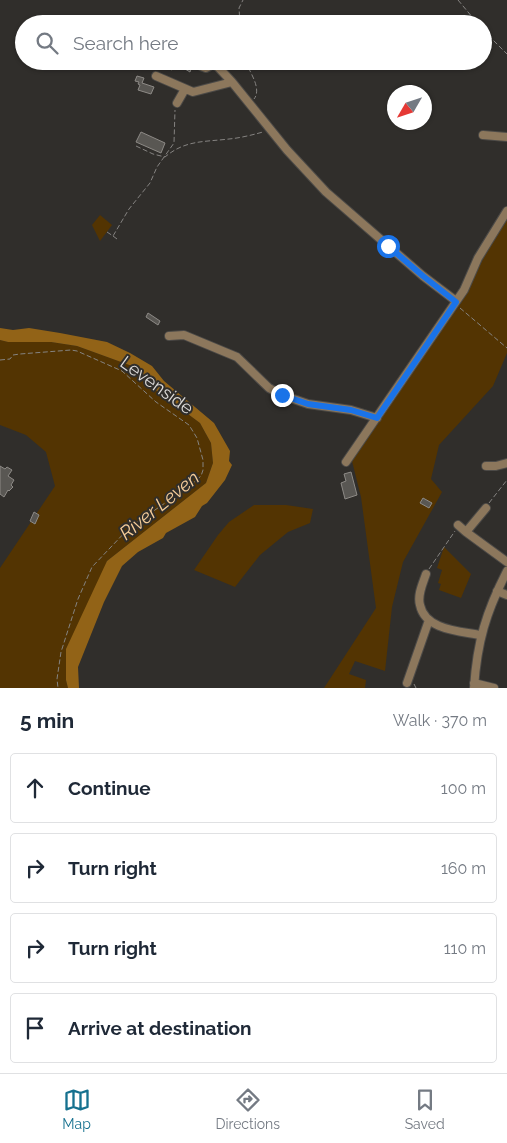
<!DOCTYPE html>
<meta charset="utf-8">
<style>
:root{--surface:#fff;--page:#f2f2f3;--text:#1f2937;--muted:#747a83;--line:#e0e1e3;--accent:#16718f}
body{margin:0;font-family:Raleway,sans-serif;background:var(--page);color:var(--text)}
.compass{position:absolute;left:387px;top:85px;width:45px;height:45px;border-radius:50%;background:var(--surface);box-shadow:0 1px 4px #0004;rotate:231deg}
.stop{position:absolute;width:15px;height:15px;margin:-11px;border:4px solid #1a73e8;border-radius:50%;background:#fff}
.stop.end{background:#1a73e8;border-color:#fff;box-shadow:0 1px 5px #0008}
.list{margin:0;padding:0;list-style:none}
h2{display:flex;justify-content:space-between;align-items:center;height:65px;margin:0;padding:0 20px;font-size:21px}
h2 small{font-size:16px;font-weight:400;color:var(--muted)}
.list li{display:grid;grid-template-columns:32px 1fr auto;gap:15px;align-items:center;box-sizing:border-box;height:70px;margin:0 10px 10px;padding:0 10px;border:1px solid var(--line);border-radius:5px}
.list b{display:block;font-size:19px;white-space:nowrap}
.list em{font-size:16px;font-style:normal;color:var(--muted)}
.icon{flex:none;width:28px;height:28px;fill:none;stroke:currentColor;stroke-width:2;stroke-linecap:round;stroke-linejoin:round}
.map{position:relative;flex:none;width:507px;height:688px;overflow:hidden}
.search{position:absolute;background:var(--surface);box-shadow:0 1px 4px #0004;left:15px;right:15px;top:15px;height:55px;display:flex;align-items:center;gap:12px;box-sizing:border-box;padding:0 18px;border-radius:28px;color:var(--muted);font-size:19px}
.sheet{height:385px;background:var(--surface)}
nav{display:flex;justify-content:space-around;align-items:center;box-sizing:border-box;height:70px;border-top:1px solid var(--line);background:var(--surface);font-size:14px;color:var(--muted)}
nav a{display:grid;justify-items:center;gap:2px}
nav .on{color:var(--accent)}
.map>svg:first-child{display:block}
.green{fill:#533402}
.water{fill:#926317}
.building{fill:#595753;stroke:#8d8a86}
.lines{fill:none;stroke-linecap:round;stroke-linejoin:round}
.minor-casing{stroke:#4c4a47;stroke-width:10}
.path{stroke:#858381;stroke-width:1;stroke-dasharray:5 2.5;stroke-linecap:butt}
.minor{stroke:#8c775c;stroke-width:8}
.route{stroke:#1a73e8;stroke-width:6}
.labels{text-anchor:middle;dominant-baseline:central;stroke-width:4;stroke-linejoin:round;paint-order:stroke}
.street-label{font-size:18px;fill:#dcdad8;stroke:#302e2b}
.water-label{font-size:19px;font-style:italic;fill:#f6cd99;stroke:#302e2b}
</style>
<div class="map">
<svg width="507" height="688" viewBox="0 0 507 688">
<rect width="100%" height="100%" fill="#302e2b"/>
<path class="green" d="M100,215L112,225L100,241L92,225Z
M507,217V353L493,386L439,445L431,479L442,492L403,562L392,607L385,671L355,661L349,674L366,680L365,688H324L376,608L361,497L352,461L461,303L487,251Z
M0,340L8,342H51L77,346L132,366L153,388L200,423L211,443L213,463L206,483L107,561L66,680L68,688H0V568L55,486L46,452L26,435L0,425Z
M254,505H286L313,509L310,523L288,532L260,555L235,587L194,570L218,535L229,522Z
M444,547L471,574L461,598L439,590L441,584L438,583L442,570L437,568Z"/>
<path class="water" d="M0,328L13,330L29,328L60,333L107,342L130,353L152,366L164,381L214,423L230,451L229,461L232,465L225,480L207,503L202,506L195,517L166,533L163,538L138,552L122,566L104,602L78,667L79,688H68L66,680V649L107,561L206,483L213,463L211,443L200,423L153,388L132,366L77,346L51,342H8L0,340Z"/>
<path class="building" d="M154,61H176L172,70Z
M178,61H194L190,72L185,69L186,67L177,63Z
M137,76L144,78L142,83L154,87L151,94L138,90L140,85L138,84L139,82L135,81Z
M141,132L165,143L161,153L136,142Z
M148,313L160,321L158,325L146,317Z
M0,466L5,469L7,467L12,470L8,476L14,480L11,485L13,487L9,491L8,490L4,497L0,494Z
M351,472L357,495L345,499L341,483L346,481L344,474Z
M423,498L432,503L429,508L420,503Z
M34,512L39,515L35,524L30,521Z"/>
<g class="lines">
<g class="minor-casing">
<path id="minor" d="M199,61L201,66L206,68L210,66L212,61
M211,64L218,67L232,82
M156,76L193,92L232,82L287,150L326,192L423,276L456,301
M177,103L185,89
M483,135L507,137
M169,336L184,335L237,357L269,388L282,395L308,404L351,410L377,418
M346,462L464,290L478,258L507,211
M486,466H496L507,463
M486,508L466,532L507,562
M458,525L466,532
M426,574C423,583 417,595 420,605C425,630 460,631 480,635
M497,591L507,595
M407,683L429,620
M474,683L494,688
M474,688C477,642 486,612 507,571"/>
</g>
<path class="path" d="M458,0L478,24
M240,24L239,8L243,0
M483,30L507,54
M245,61C250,72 262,89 254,99
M136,146L153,154L165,157C185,140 204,142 229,139C240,138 252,135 263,132
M107,232L113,236L129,209L150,183L157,167L174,143L175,110
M113,236L117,239
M460,308L507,348
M0,360L10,359L13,355L20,354L71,350L77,351L122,371L156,402L189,425L197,438L203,460V470L201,476L191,485L129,528L92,567L78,599L61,652L57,679L58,688
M489,503L507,480
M429,569L455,531
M414,684L416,688"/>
<use href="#minor" class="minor"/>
</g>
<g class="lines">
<path class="route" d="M282,395L308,404L351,410L377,418L456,302L423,276L388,246"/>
</g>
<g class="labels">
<g class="street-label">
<text transform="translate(157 385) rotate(36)">Levenside</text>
</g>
<g class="water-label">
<text transform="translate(159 505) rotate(-39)">River Leven</text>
</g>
</g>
</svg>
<svg class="compass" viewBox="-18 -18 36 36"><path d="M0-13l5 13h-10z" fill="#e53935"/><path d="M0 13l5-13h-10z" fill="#747a83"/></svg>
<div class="stop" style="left:388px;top:246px"></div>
<div class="stop end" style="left:282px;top:395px"></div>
<div class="search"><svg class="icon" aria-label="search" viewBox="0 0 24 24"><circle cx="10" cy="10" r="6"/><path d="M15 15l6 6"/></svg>Search here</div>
</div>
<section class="sheet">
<h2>5 min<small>Walk · 370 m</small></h2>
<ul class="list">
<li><svg class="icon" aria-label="ahead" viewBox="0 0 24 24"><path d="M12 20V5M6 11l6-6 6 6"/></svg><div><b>Continue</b></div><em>100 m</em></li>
<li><svg class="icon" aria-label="right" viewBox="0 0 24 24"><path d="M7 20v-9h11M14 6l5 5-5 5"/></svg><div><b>Turn right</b></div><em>160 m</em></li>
<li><svg class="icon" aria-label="right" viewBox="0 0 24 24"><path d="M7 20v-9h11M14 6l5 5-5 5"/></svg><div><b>Turn right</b></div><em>110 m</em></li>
<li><svg class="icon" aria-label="arrive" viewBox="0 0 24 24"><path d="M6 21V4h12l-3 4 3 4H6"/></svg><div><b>Arrive at destination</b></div></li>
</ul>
</section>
<nav>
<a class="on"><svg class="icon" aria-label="map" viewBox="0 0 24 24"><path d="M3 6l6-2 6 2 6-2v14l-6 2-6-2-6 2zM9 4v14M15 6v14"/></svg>Map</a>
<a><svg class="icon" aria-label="directions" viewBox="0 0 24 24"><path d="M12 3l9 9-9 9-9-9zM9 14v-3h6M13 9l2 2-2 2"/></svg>Directions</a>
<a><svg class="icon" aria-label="saved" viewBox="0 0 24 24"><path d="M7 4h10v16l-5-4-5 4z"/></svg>Saved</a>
</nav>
